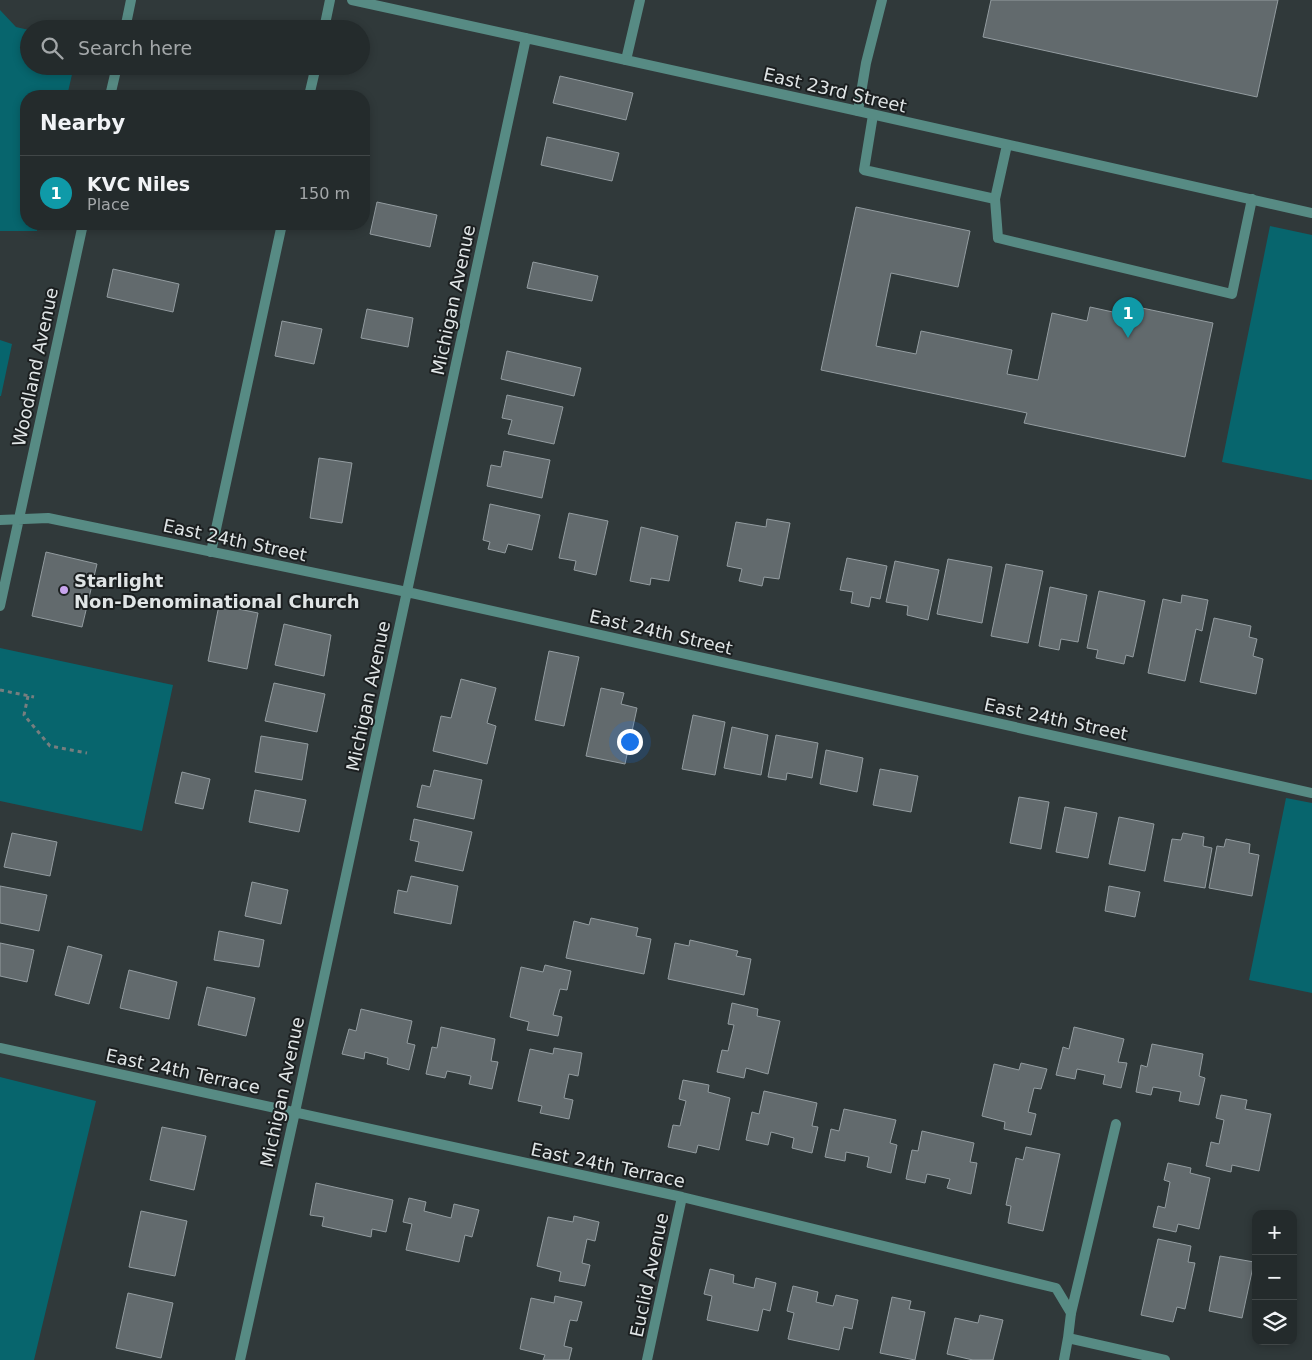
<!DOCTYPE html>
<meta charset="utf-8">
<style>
:root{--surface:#242b2c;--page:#2c3334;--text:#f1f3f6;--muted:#a3a7a9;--line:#414748;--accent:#c9a5ee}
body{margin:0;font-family:"DejaVu Sans",sans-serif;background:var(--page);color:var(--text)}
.controls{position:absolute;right:15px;bottom:15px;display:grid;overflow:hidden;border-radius:10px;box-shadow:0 2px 8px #0003}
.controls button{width:45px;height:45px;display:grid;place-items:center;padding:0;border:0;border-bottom:1px solid var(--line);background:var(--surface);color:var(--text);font:25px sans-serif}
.you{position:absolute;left:629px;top:741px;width:18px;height:18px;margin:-12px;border:4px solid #fff;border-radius:50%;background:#1a73e8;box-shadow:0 0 0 8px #1a73e833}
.badge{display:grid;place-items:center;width:32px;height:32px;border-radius:50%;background:var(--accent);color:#fff;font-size:16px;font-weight:700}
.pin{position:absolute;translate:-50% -41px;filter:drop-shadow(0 1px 2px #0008)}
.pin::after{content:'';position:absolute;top:26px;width:18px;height:15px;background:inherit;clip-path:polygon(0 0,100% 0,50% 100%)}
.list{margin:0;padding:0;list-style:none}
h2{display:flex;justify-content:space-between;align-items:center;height:65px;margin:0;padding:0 20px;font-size:21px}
h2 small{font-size:16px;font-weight:400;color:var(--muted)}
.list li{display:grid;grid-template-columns:32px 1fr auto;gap:15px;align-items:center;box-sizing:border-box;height:75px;padding:0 20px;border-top:1px solid var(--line)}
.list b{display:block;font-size:19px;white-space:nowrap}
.list p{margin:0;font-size:16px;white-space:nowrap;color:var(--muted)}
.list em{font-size:16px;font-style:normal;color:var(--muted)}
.icon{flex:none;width:28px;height:28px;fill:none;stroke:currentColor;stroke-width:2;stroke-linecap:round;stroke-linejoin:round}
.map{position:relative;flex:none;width:1312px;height:1360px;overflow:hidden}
.search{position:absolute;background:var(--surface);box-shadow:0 2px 8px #0003;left:20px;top:20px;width:350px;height:55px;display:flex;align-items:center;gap:12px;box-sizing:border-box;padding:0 18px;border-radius:28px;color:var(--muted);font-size:19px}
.panel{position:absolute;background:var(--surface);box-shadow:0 2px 8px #0003;left:20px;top:90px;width:350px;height:140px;border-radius:20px}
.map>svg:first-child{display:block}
.green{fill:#07656d}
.building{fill:#626a6d;stroke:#939ca0}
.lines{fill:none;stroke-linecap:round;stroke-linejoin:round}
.path{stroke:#777e7f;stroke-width:3;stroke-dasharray:4 4;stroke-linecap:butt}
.lane{stroke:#578b84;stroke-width:10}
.street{stroke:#578b84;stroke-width:10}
.poi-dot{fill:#c9a5ee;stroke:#1b1f20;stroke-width:2}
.labels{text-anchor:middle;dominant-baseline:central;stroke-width:4;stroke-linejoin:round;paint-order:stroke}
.street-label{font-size:18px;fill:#e0e5e6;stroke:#1b1f20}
.poi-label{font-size:18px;font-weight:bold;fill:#e0e5e6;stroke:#1b1f20;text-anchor:start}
</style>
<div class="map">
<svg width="1312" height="1360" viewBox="0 0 1312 1360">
<rect width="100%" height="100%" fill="#30393a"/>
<path class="green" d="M0,10L16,27L29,30V66H74L67,96H26V224H38L37,231H0Z
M1270,226L1312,235V480L1222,462Z
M0,340L12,344L1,396H0Z
M0,648L173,685L142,831L0,801Z
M1286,798L1312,803V993L1249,980Z
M0,1077L96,1101L34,1360H0Z"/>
<path class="building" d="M991,0H1278L1257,97L983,37Z
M560,76L633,93L626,120L553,103Z
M547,137L619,153L612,181L541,165Z
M377,202L437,215L430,247L370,234Z
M856,207L970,231L958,287L891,273L876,346L916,354L921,331L1012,350L1007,374L1038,380L1052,313L1087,321L1090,307L1140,318L1142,308L1213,323L1185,457L1024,423L1027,413L821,370Z
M533,262L598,276L592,301L527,288Z
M113,269L179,284L173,312L107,297Z
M367,309L413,318L408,347L361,338Z
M282,321L322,329L314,364L275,356Z
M507,351L581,368L574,396L501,379Z
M507,395L563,407L554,444L508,434L512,420L502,418Z
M504,451L550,460L542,498L487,486L491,465L501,467Z
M319,458L352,463L342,523L310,518Z
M490,504L540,515L532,550L508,544L505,553L488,549L490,542L483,540Z
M569,513L608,521L596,575L574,570L576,561L559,558Z
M767,519L790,523L779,579L764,577L762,586L739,581L742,569L727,566L736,522L766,527Z
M641,527L678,536L669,581L651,578L650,585L630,581Z
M46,552L97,564L82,627L32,616Z
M847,558L887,566L880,599L871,597L869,607L851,603L853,592L840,590Z
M948,559L992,567L982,623L937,614Z
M895,561L939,570L928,620L907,615L908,606L886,602Z
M1006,564L1043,571L1028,643L991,636Z
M1050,587L1087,595L1078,642L1061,639L1059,650L1039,646Z
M1099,591L1145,601L1133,657L1126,655L1124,664L1096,658L1098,650L1087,648Z
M1182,595L1208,600L1202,631L1196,629L1185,681L1148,673L1163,599L1181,603Z
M219,605L258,613L247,669L208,661Z
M1214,618L1251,626L1249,637L1257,639L1253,656L1263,659L1256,694L1200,682Z
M284,624L331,635L324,676L275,665Z
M549,651L579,657L564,726L535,720Z
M461,679L496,688L487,723L496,726L487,764L433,751L441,716L451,718Z
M274,683L325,694L317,732L265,721Z
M601,688L624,693L621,704L637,708L625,764L586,756Z
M693,715L725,722L715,775L682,769Z
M732,727L768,735L761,775L724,768Z
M776,735L818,743L812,778L787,773L786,780L768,777Z
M261,736L308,744L302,780L255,772Z
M826,750L863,758L857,792L820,784Z
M880,769L918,776L911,812L873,805Z
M434,770L482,780L474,819L417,807L422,785L430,787Z
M182,772L210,779L203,809L175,803Z
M255,790L306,800L299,832L249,822Z
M1019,797L1049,802L1041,849L1010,843Z
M1065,807L1097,813L1088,858L1056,852Z
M1119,817L1154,824L1145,871L1109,864Z
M414,819L472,832L463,871L415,861L419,842L410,840Z
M12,833L57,842L50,876L4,867Z
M1183,833L1204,837L1203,846L1212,848L1205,888L1164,881L1172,839L1181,840Z
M1226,839L1250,844L1249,853L1259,855L1252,896L1209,888L1217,846L1224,847Z
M411,876L458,886L451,924L394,913L398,890L407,892Z
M252,882L288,890L281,924L245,916Z
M0,886L47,895L39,931L0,923Z
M1109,886L1140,892L1135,917L1105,911Z
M591,918L638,928L636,936L651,939L644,974L566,958L574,921L589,925Z
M219,931L264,940L259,967L214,960Z
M690,940L738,951L736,956L751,959L744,995L668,979L675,943L689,946Z
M0,943L34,950L27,982L0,976Z
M68,946L102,955L89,1004L55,995Z
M545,965L571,971L567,990L560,989L553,1015L562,1017L558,1036L527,1030L529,1022L510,1017L521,967L543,972Z
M129,970L177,982L169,1019L120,1008Z
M207,987L255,998L246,1036L198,1025Z
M732,1003L758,1009L757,1016L780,1021L768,1074L746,1068L744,1078L717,1072L722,1050L728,1051L734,1025L728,1024Z
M361,1009L412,1021L407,1043L415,1045L409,1070L387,1064L388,1058L365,1052L364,1059L342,1054L349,1029L356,1031Z
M441,1027L495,1039L491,1061L498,1062L492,1089L469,1084L471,1076L447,1071L445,1078L426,1074L432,1047L437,1048Z
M1074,1027L1124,1039L1118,1062L1127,1063L1121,1088L1103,1084L1105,1075L1077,1069L1075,1079L1056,1075L1063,1047L1069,1049Z
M1152,1044L1203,1054L1199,1076L1205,1078L1199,1105L1179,1101L1181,1092L1153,1087L1151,1095L1136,1092L1141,1065L1147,1067Z
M554,1048L582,1053L578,1076L569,1074L564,1098L573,1100L569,1119L540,1113L542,1106L518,1101L530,1049L553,1054Z
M1021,1063L1047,1069L1041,1089L1034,1088L1028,1112L1036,1114L1031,1135L1004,1129L1005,1122L982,1116L994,1064L1019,1070Z
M683,1080L709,1085L708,1092L730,1098L719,1150L698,1145L696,1153L668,1147L673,1125L680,1126L686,1101L679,1099Z
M764,1091L817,1103L812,1126L818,1127L812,1153L792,1148L794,1138L771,1132L768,1145L746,1140L752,1112L759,1114Z
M1221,1095L1247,1100L1245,1109L1271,1114L1259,1171L1232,1165L1231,1172L1206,1166L1211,1142L1219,1144L1224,1120L1216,1118Z
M844,1109L896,1120L890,1143L897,1145L891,1173L867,1167L869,1157L846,1152L845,1161L825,1157L831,1129L839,1131Z
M162,1127L206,1136L194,1190L150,1180Z
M922,1131L974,1143L970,1162L977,1163L971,1194L947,1188L950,1179L927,1174L925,1183L906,1179L912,1150L918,1151Z
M1026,1147L1060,1154L1043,1231L1008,1223L1011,1206L1006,1205L1016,1158L1023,1160Z
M1168,1163L1191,1168L1190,1173L1210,1178L1199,1229L1178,1224L1176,1232L1153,1227L1158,1206L1165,1208L1170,1182L1164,1180Z
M316,1183L393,1200L386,1232L372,1229L371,1237L322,1226L324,1217L310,1215Z
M409,1198L426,1202L424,1211L451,1218L454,1204L479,1210L472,1237L465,1235L459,1262L406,1250L412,1224L403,1222Z
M141,1211L187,1221L175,1276L129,1267Z
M574,1216L599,1222L595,1241L587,1239L582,1263L590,1265L585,1286L559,1281L561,1272L537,1266L548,1217L573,1222Z
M1158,1239L1191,1246L1188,1262L1195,1263L1185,1309L1177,1307L1173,1322L1141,1315Z
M1220,1256L1254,1262L1242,1318L1209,1311Z
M710,1269L734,1275L733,1283L754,1288L756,1278L776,1283L770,1311L763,1309L758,1331L707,1320L712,1296L704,1294Z
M793,1286L818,1292L816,1302L833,1306L836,1295L858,1300L852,1329L844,1327L839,1350L788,1339L794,1313L787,1311Z
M128,1293L173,1303L161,1358L116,1348Z
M555,1296L582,1302L577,1321L570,1320L564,1346L572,1348L569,1360H543L545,1355L520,1349L531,1298L554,1303Z
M892,1297L911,1301L909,1309L925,1312L915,1360L880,1353Z
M980,1315L1003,1320L993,1360H973L947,1354L955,1318L978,1323Z"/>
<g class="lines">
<path class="path" d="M0,690L34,697
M28,696L24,715L50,746L87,753"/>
<path class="lane" d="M324,29L330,0
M626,60L640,0
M309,96L316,66
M858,111L866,63L882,0
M873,115L864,170L995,199L998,238L1232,294L1252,199
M995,199L1007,145
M211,552L282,224
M1071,1313L1116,1124"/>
<path class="street" d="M352,0L858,111L1312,213
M125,29L131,0
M110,96L117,66
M0,520L48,518L407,592L1312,793
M0,606L83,224
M0,1048L682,1197L1056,1288L1071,1313L1068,1338L1064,1360
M1068,1338L1165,1360
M240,1360L295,1112L526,38
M647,1360L682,1197"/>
</g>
<circle class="poi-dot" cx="64" cy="590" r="5"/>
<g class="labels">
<g class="street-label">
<text transform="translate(835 90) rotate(13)">East 23rd Street</text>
<text transform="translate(453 300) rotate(-78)">Michigan Avenue</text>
<text transform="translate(35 367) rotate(-78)">Woodland Avenue</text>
<text transform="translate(235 540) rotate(12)">East 24th Street</text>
<text transform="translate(661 632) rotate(13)">East 24th Street</text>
<text transform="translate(368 696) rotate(-78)">Michigan Avenue</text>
<text transform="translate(1056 719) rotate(12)">East 24th Street</text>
<text transform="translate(183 1071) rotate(12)">East 24th Terrace</text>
<text transform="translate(282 1092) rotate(-78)">Michigan Avenue</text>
<text transform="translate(608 1165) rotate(12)">East 24th Terrace</text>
<text transform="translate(649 1275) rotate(-78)">Euclid Avenue</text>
</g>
<g class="poi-label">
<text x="74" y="580">Starlight<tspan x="74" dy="21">Non-Denominational Church</tspan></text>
</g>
</g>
</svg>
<div class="controls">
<button>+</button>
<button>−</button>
<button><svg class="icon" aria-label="layers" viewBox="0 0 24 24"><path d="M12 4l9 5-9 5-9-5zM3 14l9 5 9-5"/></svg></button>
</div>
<div class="you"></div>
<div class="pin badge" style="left:1128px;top:338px;background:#0f9aa8">1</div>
<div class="search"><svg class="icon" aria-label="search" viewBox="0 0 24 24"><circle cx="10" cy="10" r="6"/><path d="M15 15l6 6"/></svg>Search here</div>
<section class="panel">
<h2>Nearby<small></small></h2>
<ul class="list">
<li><span class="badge" style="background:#0f9aa8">1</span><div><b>KVC Niles</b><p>Place</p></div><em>150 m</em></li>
</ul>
</section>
</div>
